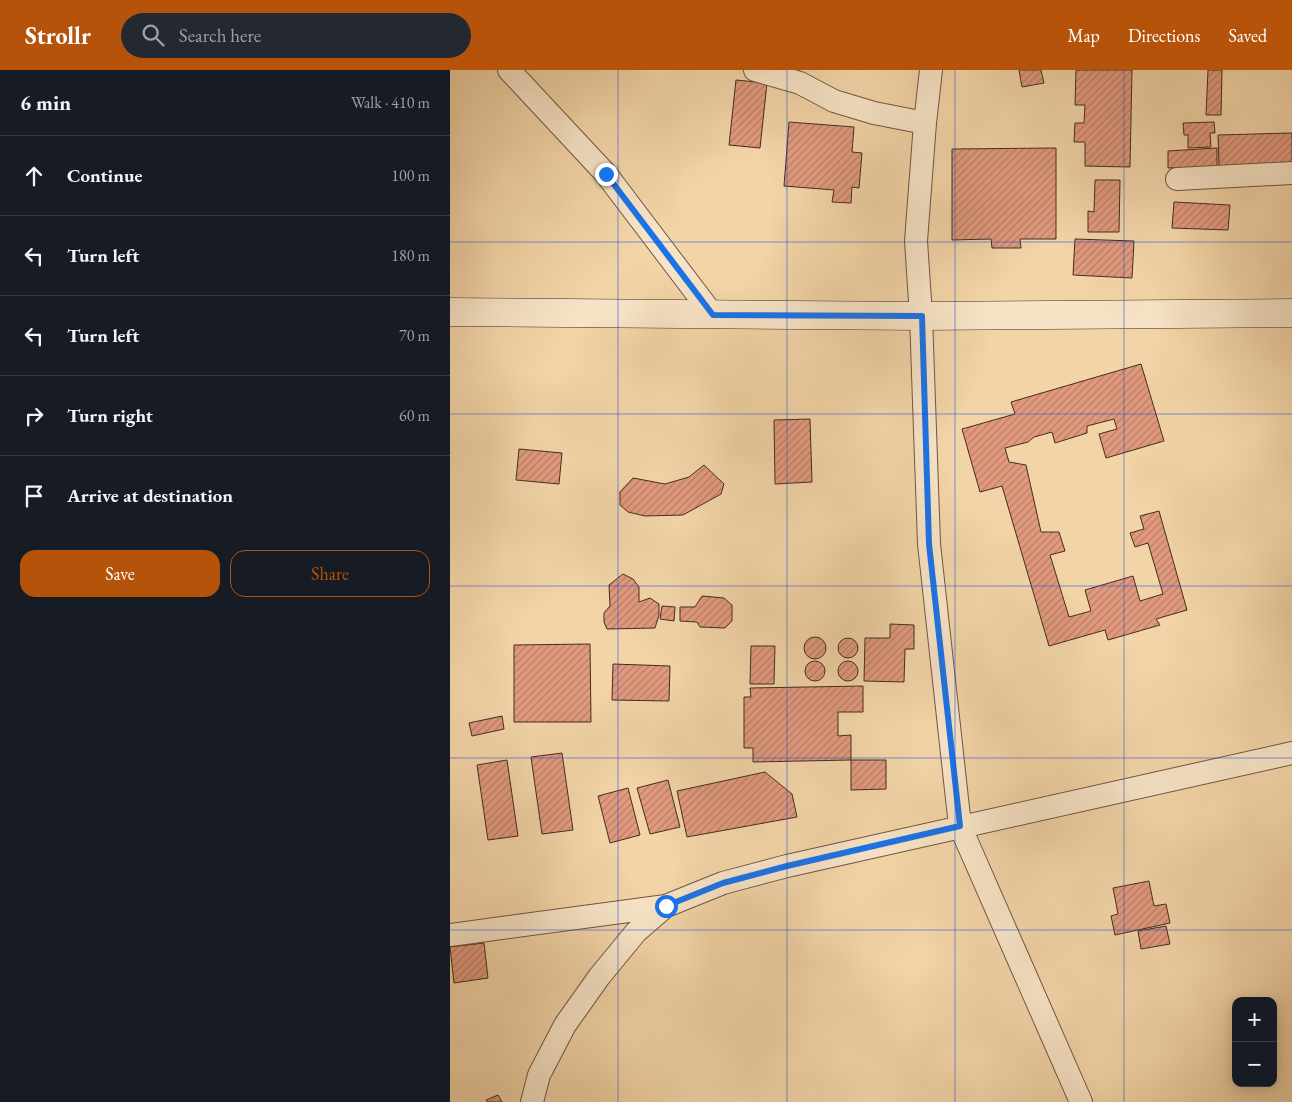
<!DOCTYPE html>
<meta charset="utf-8">
<style>
:root{--surface:#171b24;--page:#242831;--text:#f1f3f6;--muted:#9ea1a6;--line:#363941;--accent:#b45309}
body{margin:0;font-family:"EB Garamond",serif;background:var(--page);color:var(--text)}
.controls{position:absolute;right:15px;bottom:15px;display:grid;overflow:hidden;border-radius:10px;box-shadow:0 2px 12px #0003}
.controls button{width:45px;height:45px;display:grid;place-items:center;padding:0;border:0;border-bottom:1px solid var(--line);background:var(--surface);color:var(--text);font:25px sans-serif}
.stop{position:absolute;width:15px;height:15px;margin:-11px;border:4px solid #1a73e8;border-radius:50%;background:#fff}
.stop.end{background:#1a73e8;border-color:#fff;box-shadow:0 1px 5px #0008}
.list{margin:0;padding:0;list-style:none}
h2{display:flex;justify-content:space-between;align-items:center;height:65px;margin:0;padding:0 20px;font-size:21px}
h2 small{font-size:16px;font-weight:400;color:var(--muted)}
.list li{display:grid;grid-template-columns:32px 1fr auto;gap:15px;align-items:center;box-sizing:border-box;height:80px;padding:0 20px;border-top:1px solid var(--line)}
.list b{display:block;font-size:19px;white-space:nowrap}
.list em{font-size:16px;font-style:normal;color:var(--muted)}
.actions{display:flex;gap:10px;padding:15px 20px}
.actions a{flex:1;padding:11px 0;border:1px solid var(--accent);border-radius:15px;text-align:center;font-size:18px;color:var(--accent)}
.actions .main{background:var(--accent);color:#fff}
.icon{flex:none;width:28px;height:28px;fill:none;stroke:currentColor;stroke-width:2;stroke-linecap:round;stroke-linejoin:round}
.map{position:relative;flex:none;width:842px;height:1032px;overflow:hidden}
header{display:flex;align-items:center;gap:30px;box-sizing:border-box;height:70px;padding:0 25px;background:var(--accent);color:#fff}
header strong{font-size:24px}
nav{display:flex;gap:28px;margin-inline-start:auto;font-size:18px}
.search{width:350px;height:45px;background:var(--page);display:flex;align-items:center;gap:12px;box-sizing:border-box;padding:0 18px;border-radius:28px;color:var(--muted);font-size:19px}
main{display:flex}
aside{flex:1;background:var(--surface)}
.map>svg:first-child{display:block}
.building{fill:url(#building-hatch);stroke:#432c22}
.lines{fill:none;stroke-linecap:round;stroke-linejoin:round}
.street-casing{stroke:#6f5643;stroke-width:24}
.secondary-casing{stroke:#432c22;stroke-width:29}
.street{stroke:#f7e3c6;stroke-width:22}
.secondary{stroke:#f7e3c6;stroke-width:28}
.route{stroke:#1a73e8;stroke-width:6}
.grid{fill:none;stroke:#1d4ed8;stroke-width:1;stroke-opacity:0.55}
</style>
<header>
<strong>Strollr</strong>
<div class="search"><svg class="icon" aria-label="search" viewBox="0 0 24 24"><circle cx="10" cy="10" r="6"/><path d="M15 15l6 6"/></svg>Search here</div>
<nav><a>Map</a><a>Directions</a><a>Saved</a></nav>
</header>
<main>
<aside>
<h2>6 min<small>Walk · 410 m</small></h2>
<ul class="list">
<li><svg class="icon" aria-label="ahead" viewBox="0 0 24 24"><path d="M12 20V5M6 11l6-6 6 6"/></svg><div><b>Continue</b></div><em>100 m</em></li>
<li><svg class="icon" aria-label="left" viewBox="0 0 24 24"><path d="M17 20v-9H6M10 6l-5 5 5 5"/></svg><div><b>Turn left</b></div><em>180 m</em></li>
<li><svg class="icon" aria-label="left" viewBox="0 0 24 24"><path d="M17 20v-9H6M10 6l-5 5 5 5"/></svg><div><b>Turn left</b></div><em>70 m</em></li>
<li><svg class="icon" aria-label="right" viewBox="0 0 24 24"><path d="M7 20v-9h11M14 6l5 5-5 5"/></svg><div><b>Turn right</b></div><em>60 m</em></li>
<li><svg class="icon" aria-label="arrive" viewBox="0 0 24 24"><path d="M6 21V4h12l-3 4 3 4H6"/></svg><div><b>Arrive at destination</b></div></li>
</ul>
<div class="actions"><a class="main">Save</a><a>Share</a></div>
</aside>
<div class="map">
<svg width="842" height="1032" viewBox="0 0 842 1032">
<defs>
<pattern id="building-hatch" width="6" height="6" patternUnits="userSpaceOnUse" patternTransform="scale(1.25)"><rect width="6" height="6" fill="#e29a7e"/><path d="M-1 1l2-2M0 6l6-6M5 7l2-2" fill="none" stroke="#b97e67"/></pattern>
</defs>
<rect width="100%" height="100%" fill="#f2d4a7"/>
<filter id="stains"><feTurbulence type="fractalNoise" baseFrequency=".004" numOctaves="4"/><feColorMatrix values="0 0 0 0 .2 0 0 0 0 .09 0 0 0 0 .02 0 0 0 .5 -.17"/></filter>
<radialGradient id="worn" r=".72"><stop offset=".6" stop-color="#630" stop-opacity="0"/><stop offset="1" stop-color="#630" stop-opacity=".3"/></radialGradient>
<path class="building" d="M569,0H591L594,13L572,17Z
M626,0H682L680,97L635,96V72H624L625,53H634L635,35H625Z
M758,0H772L771,45H756Z
M286,10L317,13L310,78L279,75Z
M339,52L404,57L402,82L412,83L409,118L402,117L401,133L382,132L384,120L334,116Z
M764,52L765,63H760L761,77L738,78V65H734L733,53Z
M842,63V95L769,97L768,65Z
M606,78V169H570L571,178H542L541,169L502,170V79Z
M767,78V103L748,104L747,97L718,98V81Z
M645,110H670L669,162H638V141L644,142Z
M724,132L780,135L778,160L722,158Z
M625,169L684,171L682,208L623,205Z
M691,294L714,371L656,388L649,364L667,359L664,349L637,356V363L605,373L602,362L584,367L578,372L555,378L559,392L576,395L591,462H609L615,481L600,485L619,547L641,541L635,520L683,506L690,531L713,524L698,473L685,477L680,463L694,459L690,446L709,441L737,540L706,549L710,555L658,570L655,560L599,576L552,416L530,422L512,359L565,344L561,332Z
M360,349L362,412L325,414L324,350Z
M69,379L112,383L109,414L66,410Z
M254,395L274,414L271,424L233,445L195,446L178,442L170,435V422L183,408L215,414L239,407Z
M173,504L183,509L189,517V532L200,528L209,534V545L205,558L157,559L154,552V543L160,536L159,515Z
M252,526L274,528L282,535V551L275,558L250,557L247,552L230,551V537H245Z
M212,536L225,537L224,551L210,549Z
M440,554L464,555V579H455L454,612L414,611L415,568H440Z
M354 578a11 11 0 1 1 22 0a11 11 0 1 1-22 0Z
M388 578a10 10 0 1 1 20 0a10 10 0 1 1-20 0Z
M140,574L141,652H64V575Z
M301,576H325L324,614H300Z
M355 601a10 10 0 1 1 20 0a10 10 0 1 1-20 0Z
M388 601a10 10 0 1 1 20 0a10 10 0 1 1-20 0Z
M163,594L220,596L219,631L162,630Z
M413,616V642H388V666L401,665V690L303,692V678H294V627H301L300,618Z
M52,646L54,659L22,666L19,653Z
M112,683L123,760L92,764L81,687Z
M57,690L68,766L38,770L27,695Z
M401,690H436V719L401,720Z
M315,702L342,724L347,747L237,767L227,721Z
M218,710L230,757L200,764L187,718Z
M178,718L190,765L160,773L148,726Z
M699,811L704,836L716,834L720,853L665,865L661,846L668,844L663,818Z
M716,856L720,874L691,879L688,861Z
M34,873L38,908L4,913L0,877Z
M48,1025L52,1032H37L36,1030Z"/>
<g class="lines">
<g class="street-casing">
<path id="street" d="M59,0L156,104L263,245
M305,0L350,13L384,31L424,43L475,53
M481,0L475,53L466,171L471,246L479,474L510,756L631,1032
M727,109L842,103
M0,865L216,836
M82,1032L89,1005L115,955L149,907L186,862L216,836L273,813L337,796L842,683"/>
</g>
<g class="secondary-casing">
<path id="secondary" d="M0,242L471,246L842,243"/>
</g>
<use href="#street" class="street"/>
<use href="#secondary" class="secondary"/>
</g>
<g class="lines">
<path class="route" d="M156,104L263,245L472,246L479,474L510,756L337,796L273,813L216,836"/>
</g>
<path class="grid" d="M168,0V1032M337,0V1032M505,0V1032M674,0V1032M0,172H842M0,344H842M0,516H842M0,688H842M0,860H842"/>
<rect width="100%" height="100%" filter="url(#stains)"/>
<rect width="100%" height="100%" fill="url(#worn)"/>
</svg>
<div class="controls">
<button>+</button>
<button>−</button>
</div>
<div class="stop" style="left:216px;top:836px"></div>
<div class="stop end" style="left:156px;top:104px"></div>
</div>
</main>
